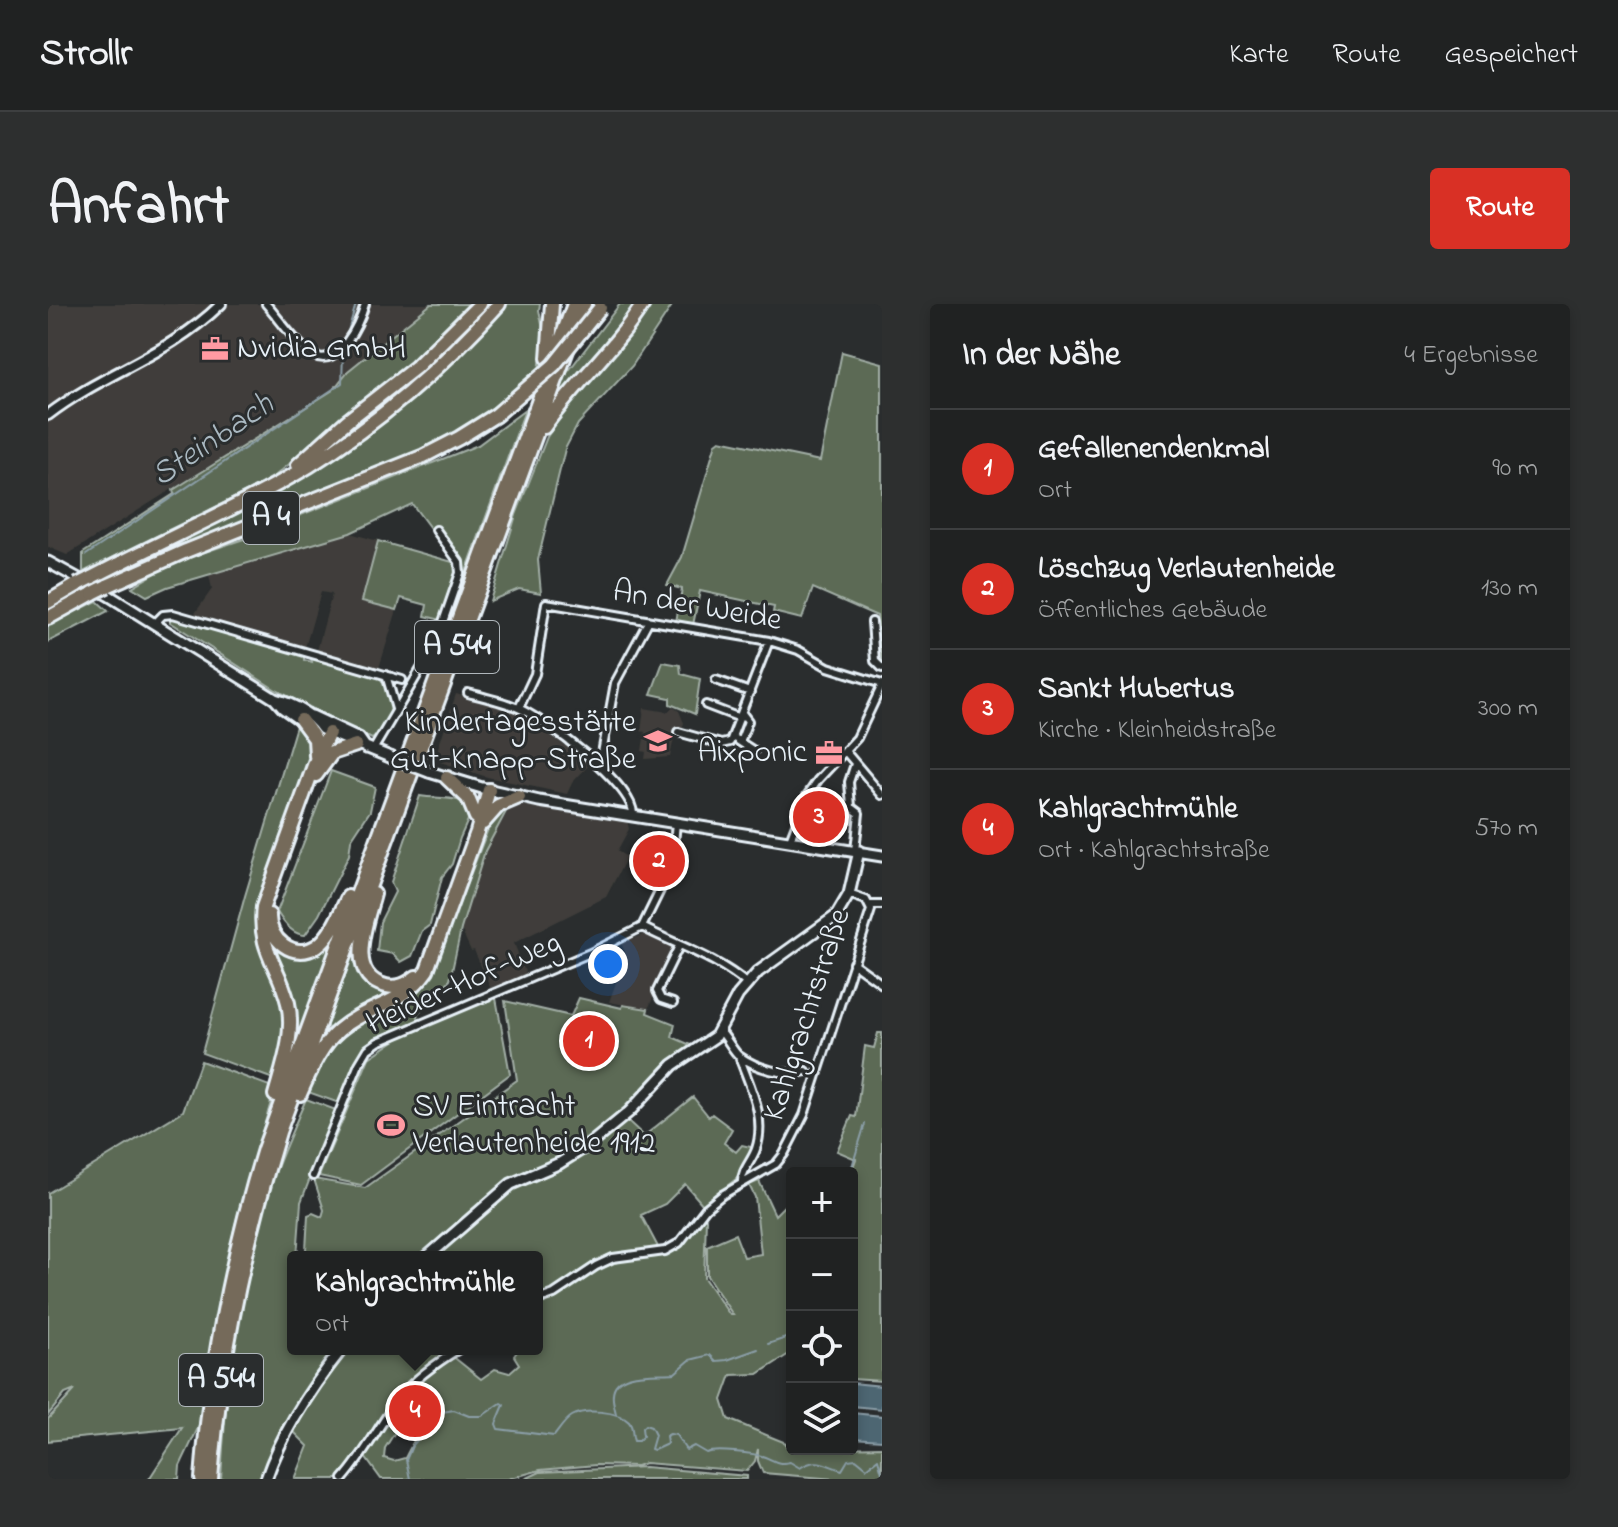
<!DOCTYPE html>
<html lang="de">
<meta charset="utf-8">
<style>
:root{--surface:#202222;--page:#2d2f2f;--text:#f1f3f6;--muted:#a2a4a5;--line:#3d3f40;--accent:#d93025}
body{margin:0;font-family:"Indie Flower",sans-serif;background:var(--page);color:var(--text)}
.controls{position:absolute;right:24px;bottom:24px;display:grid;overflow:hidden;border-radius:8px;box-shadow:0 4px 12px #0003}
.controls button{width:72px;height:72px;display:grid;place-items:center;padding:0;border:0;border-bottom:2px solid var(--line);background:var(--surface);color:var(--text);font:40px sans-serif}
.you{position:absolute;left:560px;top:660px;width:28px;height:28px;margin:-20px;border:6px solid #fff;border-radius:50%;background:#1a73e8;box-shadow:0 0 0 12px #1a73e833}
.badge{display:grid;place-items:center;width:52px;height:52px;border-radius:50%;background:var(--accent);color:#fff;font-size:26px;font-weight:700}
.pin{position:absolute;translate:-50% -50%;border:4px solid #fff;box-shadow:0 2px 8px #0006}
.popup{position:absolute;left:239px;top:947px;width:256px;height:104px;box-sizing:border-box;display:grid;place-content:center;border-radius:8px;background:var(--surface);filter:drop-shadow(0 2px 6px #0005);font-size:26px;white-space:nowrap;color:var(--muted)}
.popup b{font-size:30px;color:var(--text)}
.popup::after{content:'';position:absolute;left:50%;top:100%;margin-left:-16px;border:16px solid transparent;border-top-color:var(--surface)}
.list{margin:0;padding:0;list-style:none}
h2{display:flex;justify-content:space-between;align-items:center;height:104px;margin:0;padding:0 32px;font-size:34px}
h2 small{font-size:26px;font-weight:400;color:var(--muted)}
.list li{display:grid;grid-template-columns:52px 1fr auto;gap:24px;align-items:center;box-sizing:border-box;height:120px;padding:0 32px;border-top:2px solid var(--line)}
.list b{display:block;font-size:30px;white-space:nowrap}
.list p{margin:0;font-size:26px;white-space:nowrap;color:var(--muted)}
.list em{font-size:26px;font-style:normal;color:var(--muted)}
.icon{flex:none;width:44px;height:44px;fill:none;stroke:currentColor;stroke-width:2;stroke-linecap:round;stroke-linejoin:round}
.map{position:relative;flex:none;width:834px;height:1175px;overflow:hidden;border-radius:8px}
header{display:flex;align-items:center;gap:48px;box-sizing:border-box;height:112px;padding:0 40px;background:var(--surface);border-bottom:2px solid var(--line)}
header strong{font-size:38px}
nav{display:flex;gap:44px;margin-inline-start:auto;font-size:28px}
.intro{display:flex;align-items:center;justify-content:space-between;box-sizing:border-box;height:192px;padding:0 48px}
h1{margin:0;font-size:56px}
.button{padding:20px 36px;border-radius:8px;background:var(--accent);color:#fff;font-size:28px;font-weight:700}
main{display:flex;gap:48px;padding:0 48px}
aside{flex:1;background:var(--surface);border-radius:8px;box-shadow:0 4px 12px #0003}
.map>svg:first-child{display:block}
.built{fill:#3f3e3a}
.green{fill:#5b6b54;stroke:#a2aea6;stroke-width:2}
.water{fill:#4d6672;stroke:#8b9ea8;stroke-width:2}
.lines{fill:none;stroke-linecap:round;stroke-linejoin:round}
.stream{stroke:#8b9ea8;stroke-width:2}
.minor-casing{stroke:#e8f1f8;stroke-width:12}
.tertiary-casing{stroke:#e8f1f8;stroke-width:14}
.secondary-casing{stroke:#e8f1f8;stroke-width:15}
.motorway-casing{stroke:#e8f1f8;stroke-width:18}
.minor{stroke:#2a2d2e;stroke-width:6}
.tertiary{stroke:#2a2d2e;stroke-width:8}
.secondary{stroke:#2a2d2e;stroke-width:9}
.motorway{stroke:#746a5a;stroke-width:12}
.secondary-bridge-casing{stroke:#e8f1f8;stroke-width:15;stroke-linecap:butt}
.motorway-bridge-casing{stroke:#e8f1f8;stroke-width:18;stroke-linecap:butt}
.secondary-bridge{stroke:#2a2d2e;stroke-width:9}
.motorway-bridge{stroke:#746a5a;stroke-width:12}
.labels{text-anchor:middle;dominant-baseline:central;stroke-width:6;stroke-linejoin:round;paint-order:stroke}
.shield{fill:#2a2d2e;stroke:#afb6bb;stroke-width:2}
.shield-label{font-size:30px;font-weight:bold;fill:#e8f1f8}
.poi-label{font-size:32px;fill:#e8f1f8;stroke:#2a2d2e;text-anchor:start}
.street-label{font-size:32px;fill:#e8f1f8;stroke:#2a2d2e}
.water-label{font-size:34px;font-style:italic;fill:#aab9c2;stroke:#2a2d2e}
</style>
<header>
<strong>Strollr</strong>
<nav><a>Karte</a><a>Route</a><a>Gespeichert</a></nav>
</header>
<div class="intro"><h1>Anfahrt</h1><a class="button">Route</a></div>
<main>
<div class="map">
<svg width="834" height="1175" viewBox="0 0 834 1175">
<rect width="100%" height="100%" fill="#2a2d2e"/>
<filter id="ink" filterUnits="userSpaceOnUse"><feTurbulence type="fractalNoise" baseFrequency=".0125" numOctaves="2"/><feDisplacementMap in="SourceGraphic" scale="16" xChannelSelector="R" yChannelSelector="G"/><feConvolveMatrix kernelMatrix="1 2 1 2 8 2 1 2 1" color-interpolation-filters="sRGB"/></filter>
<g filter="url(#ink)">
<path class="built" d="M0,0H386L321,62L19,251L0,243Z
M302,229L330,237L314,297L349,306L331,364L269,347L284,290L273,288L257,344L145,312L164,285L161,271Z
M408,390L469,407L542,460L524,479L519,490L439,473L386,456Z
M625,403L631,407L636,419L634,425L628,424L622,453L597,455L598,448L594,447L597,428L593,427L596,404L620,408Z
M464,500L579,516L581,525L569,547L579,553L558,593L466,639L479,673L444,688L426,646L423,647L413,625L437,547Z
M597,630H604L628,643L600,705L561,698L575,659L577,648L573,639Z"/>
<path class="green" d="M383,0H424L365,58L228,171L198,188L35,268V249L126,190L125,186L285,86L300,67Z
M459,0H492L491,6L496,30L491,67L426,121L366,152L53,279L50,277C130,238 212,201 287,153C351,111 410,58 459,0Z
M572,0H591L504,105L519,69Z
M602,0H625L584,62L530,120L517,145L490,256L493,289L471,285L442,297L468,211L499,133L521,99L582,33Z
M794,48L834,59V360L829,312L765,284L754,315L725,308L726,303L652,287L645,321L628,318L634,285L619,281L634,253L668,139L672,136L772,157Z
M477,106L389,347L385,341L393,316L377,312L379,301L353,294L349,306L314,297L330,237L408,259L364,200L302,229L119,283L99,292L84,283L127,258L214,229L215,226L430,141Z
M49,297L60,307L0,338V321Z
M122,313L256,352V356L264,358L263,354L327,371C352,387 345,421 324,435L228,386L122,318Z
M615,358L632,361L633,370L652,375L647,410L622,400V394L603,390Z
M248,422L258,427L266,442L262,470L213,605L210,632L236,696L240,721L228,776L154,749L197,592Z
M283,467L327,483L322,507L303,536L301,551L271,611L257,631C244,631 235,618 229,608Z
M372,492C389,495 404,492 419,499L420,516L412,534L404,560L394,573L382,621L374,627L364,652L353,658L345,650L329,647L332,618L347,588L343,578Z
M460,504L437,547L413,625L402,676L369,710L371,715L317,742L307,758L291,799L260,788L269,759L284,737L304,721L372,687L385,667L444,515L453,505Z
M291,621L249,734L224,650L231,645C261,662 270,641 291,621Z
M309,634L314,668L345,687L283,728L278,721Z
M448,694L462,770L313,881L271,872L321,754L366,724L411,705Z
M531,694L574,704L575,701L600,705L599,709L627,720L624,733L645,742L610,770L559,823L511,856L461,878L375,953H261L258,946L260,911L265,909L274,913L276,906L266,875L317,884L469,776L457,697L523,712Z
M830,729H834V1077L804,1075L803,869L808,855L789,847L804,812L808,813L817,742L826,744Z
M153,757L227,784L187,921L168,1011L151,1122L132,1162L131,1175H101L134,1124L0,1137V1115L27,1086L17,1090L0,1111V889L135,807Z
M645,793L661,813L664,810L684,825L676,839L688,848L694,841L707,844L693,871L655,901L637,880L617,900L593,911L611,945L630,938C609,950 584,945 562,954C537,966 516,985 489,994V953H388L467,884L531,854L579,816L596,832Z
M258,795L288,806L253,898L249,953H245V1045H290L215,1175H173C177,1100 185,1024 202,950C214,896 236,845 258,795Z
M711,877L727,911L744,894V1048L710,1070L683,1071L674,1096L680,1115C700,1123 717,1131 738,1139V1142H744V1145L834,1143V1175H787L715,1169L710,1157V1145L707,1157L699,1167L597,1159L589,1162L548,1161L492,1166L460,1175H333L317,1153L343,1110L354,1117L337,1144L336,1154L346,1157L357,1154L375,1119L385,1108L358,1089L403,1051L433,1075L447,1065L461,1069L471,1060L466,1052L471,1045H489V998L566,956L618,948L656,910L658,915L656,974L682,1011H685L659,972V942L687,930L696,953L713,950L707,893L701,881Z
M301,1045H408L365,1077L312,1152L293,1175H247L260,1142L245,1127L270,1086Z
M597,1163L699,1172V1175H477L492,1168Z"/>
<path class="water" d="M804,1079L834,1082V1105L804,1102Z
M804,1109L834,1112V1136L804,1134Z"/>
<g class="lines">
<path class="stream" d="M298,34L308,0
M38,251L294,79L295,49
M802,869L817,820
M720,1040L744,1032
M568,1110C567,1104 564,1096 565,1090C566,1065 610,1071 627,1069L642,1056L662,1051L668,1057L679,1056L710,1045
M362,1175L358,1156L364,1142L394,1108L406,1106L421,1112H434L453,1099L456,1101L448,1120L450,1125L506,1132C511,1126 517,1116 524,1112C537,1104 570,1107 581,1118C586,1124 583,1130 586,1137H590L595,1132L594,1124L597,1121L603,1123L607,1131L603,1145L606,1146L619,1140L618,1132L622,1130L628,1131L638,1146L646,1142L658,1149C667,1145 706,1149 717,1153C727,1157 730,1161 742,1158L752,1164C770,1152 778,1162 794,1166L800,1156L808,1155L819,1164L830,1155L834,1169"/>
<g class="minor-casing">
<path id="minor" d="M218,0C231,14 249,42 265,51C291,66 312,17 317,0
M824,318L827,357L834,364
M106,320L115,311L125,310L354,376
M338,371L348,405
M668,376L702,388
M420,389C436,393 453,397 468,403C495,414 587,481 585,511
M658,401L692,414
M471,404L487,370L498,299L721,337L750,346L780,363L834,380
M630,428L673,440L682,438L721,337
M685,433L692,438L700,417L694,409
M692,438L706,447
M325,446L387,341L412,269L411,258L388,226
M797,447L834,491
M552,460L567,379L600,318
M742,536L759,492L770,476L809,434L834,381
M807,547L811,509L803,503L801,478L807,460
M822,601H834
M594,623C628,641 670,654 699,680
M805,659L834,680
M625,699L613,695L609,687L631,642
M672,727C679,734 685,747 691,752C708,764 737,773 758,767
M691,752C701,781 719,813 708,845C704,857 693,867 694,879
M265,872L311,760L320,745L330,738L542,649L594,623L624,562L628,518
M489,996L506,990L548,962L565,954L617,947L631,939L658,904L674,891L728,860L736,850L756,811L823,606L818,596L801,590
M295,1175C318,1149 332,1119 353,1092C368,1073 390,1058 411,1045"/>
</g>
<g class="tertiary-casing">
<path id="tertiary" d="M0,111C56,68 120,52 173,0"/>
</g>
<g class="secondary-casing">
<path id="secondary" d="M0,258L60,291L227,395C245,400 263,409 274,425
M227,395L235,404L255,418
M264,412L311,434L318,444
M276,426L342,453
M381,468L434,484L491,497L834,552
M379,953L463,880L512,859L542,840L581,808L625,761L668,732L690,691L710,668L788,612L801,590L811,547
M218,1175C234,1128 263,1084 294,1045"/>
</g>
<g class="motorway-casing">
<path id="motorway" d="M500,54L504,0
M496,123C526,80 567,45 595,0
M250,161L299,117L368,63L432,0
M43,274C115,236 191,204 261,162C332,118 396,62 451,0
M59,282L138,247L376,152L411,134L448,111
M0,298L29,281
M0,314L45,289
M253,416L267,435L268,452
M268,471L284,449L308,441
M399,474L420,494L428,513
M435,519L450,502L471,493
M326,590C319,617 296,672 338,682C350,685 359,680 368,673
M221,611C220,635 245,657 269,642C284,631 292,609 300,593
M252,790C262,768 272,742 291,726C320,701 355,701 379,666L429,528L441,486
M227,791C235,762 247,730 240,699C231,661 210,647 215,603L268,456L281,429
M154,1175C162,1062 183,954 216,845L526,0
M163,1175C172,1056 196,942 231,828L536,0"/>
</g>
<use href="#minor" class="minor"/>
<use href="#tertiary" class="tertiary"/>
<use href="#secondary" class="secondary"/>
<use href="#motorway" class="motorway"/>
<g class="secondary-bridge-casing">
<path id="secondary-bridge" d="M342,453L381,468"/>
</g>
<g class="motorway-bridge-casing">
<path id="motorway-bridge" d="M448,111L506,61L552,4
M29,281L43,274
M45,289L59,282"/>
</g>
<use href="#secondary-bridge" class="secondary-bridge"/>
<use href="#motorway-bridge" class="motorway-bridge"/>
</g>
</g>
<defs>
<g id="office-bare" transform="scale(2.16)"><path d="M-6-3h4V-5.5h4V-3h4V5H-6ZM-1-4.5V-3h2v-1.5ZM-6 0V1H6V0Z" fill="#ff9aa2" stroke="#2a2d2e" stroke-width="2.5" paint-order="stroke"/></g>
<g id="school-bare" transform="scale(2.16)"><path d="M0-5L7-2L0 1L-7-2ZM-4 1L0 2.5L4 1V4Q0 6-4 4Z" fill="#ff9aa2" stroke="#2a2d2e" stroke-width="2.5" paint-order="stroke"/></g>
<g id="stadium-bare" transform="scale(2.16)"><path d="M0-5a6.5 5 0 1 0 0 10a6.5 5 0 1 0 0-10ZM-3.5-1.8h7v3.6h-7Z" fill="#ff9aa2" stroke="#2a2d2e" stroke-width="2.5" paint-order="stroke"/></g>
</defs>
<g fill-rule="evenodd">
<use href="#office-bare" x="167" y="45"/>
<use href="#school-bare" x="610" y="437"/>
<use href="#office-bare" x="781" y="449"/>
<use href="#stadium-bare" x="343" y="821"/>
</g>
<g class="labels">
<g class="shield">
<rect x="195" y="188" width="56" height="52" rx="6"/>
<rect x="367" y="317" width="84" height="52" rx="6"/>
<rect x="131" y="1050" width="84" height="52" rx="6"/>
</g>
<g class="shield-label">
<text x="223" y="214">A 4</text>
<text x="409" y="343">A 544</text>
<text x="173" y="1076">A 544</text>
</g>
<g class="poi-label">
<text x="189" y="45">Nvidia GmbH</text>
<text x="588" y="419" text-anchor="end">Kindertagesstätte<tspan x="588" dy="37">Gut-Knapp-Straße</tspan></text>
<text x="759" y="449" text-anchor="end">Aixponic</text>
<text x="365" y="803">SV Eintracht<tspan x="365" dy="37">Verlautenheide 1912</tspan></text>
</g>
<g class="street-label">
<text transform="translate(649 303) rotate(10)">An der Weide</text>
<text transform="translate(416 680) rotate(-24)">Heider-Hof-Weg</text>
<text transform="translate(760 711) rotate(-72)">Kahlgrachtstraße</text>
</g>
<g class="water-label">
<text transform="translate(165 137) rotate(-34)">Steinbach</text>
</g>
</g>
</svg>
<div class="controls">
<button>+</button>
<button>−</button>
<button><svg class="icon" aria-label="locate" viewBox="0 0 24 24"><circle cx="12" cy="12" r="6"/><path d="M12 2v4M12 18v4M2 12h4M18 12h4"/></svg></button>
<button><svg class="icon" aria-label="layers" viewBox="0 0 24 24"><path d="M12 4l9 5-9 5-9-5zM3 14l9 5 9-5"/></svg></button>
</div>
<div class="you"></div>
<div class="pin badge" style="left:541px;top:737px">1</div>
<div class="pin badge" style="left:611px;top:557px">2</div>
<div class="pin badge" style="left:771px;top:513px">3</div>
<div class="pin badge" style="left:367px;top:1107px">4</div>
<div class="popup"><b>Kahlgrachtmühle</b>Ort</div>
</div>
<aside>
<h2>In der Nähe<small>4 Ergebnisse</small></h2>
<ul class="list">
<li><span class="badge">1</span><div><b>Gefallenendenkmal</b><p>Ort</p></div><em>90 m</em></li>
<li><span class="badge">2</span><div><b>Löschzug Verlautenheide</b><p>Öffentliches Gebäude</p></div><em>130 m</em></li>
<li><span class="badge">3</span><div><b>Sankt Hubertus</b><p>Kirche · Kleinheidstraße</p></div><em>300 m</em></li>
<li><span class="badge">4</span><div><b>Kahlgrachtmühle</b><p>Ort · Kahlgrachtstraße</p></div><em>570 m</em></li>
</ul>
</aside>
</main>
